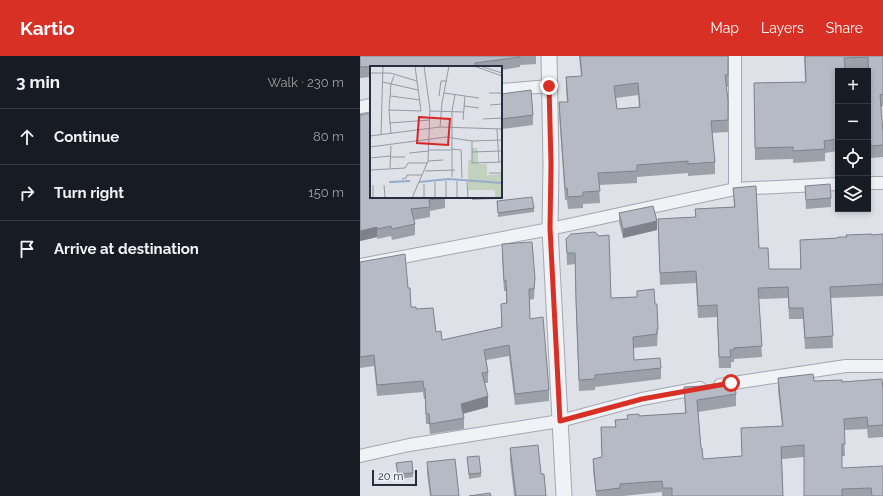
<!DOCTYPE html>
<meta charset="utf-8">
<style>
:root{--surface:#171b24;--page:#242831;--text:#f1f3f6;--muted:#9ea1a6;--line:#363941;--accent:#d93025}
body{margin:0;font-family:Raleway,sans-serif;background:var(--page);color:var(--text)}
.controls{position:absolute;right:12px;top:12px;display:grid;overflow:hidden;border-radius:0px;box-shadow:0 2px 6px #0003}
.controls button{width:36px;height:36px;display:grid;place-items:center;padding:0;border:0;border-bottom:1px solid var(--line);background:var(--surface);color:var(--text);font:20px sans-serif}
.scale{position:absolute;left:12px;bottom:10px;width:45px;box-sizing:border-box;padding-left:4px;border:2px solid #262e40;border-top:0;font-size:11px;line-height:14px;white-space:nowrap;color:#262e40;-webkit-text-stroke:3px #edf0f6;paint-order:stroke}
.stop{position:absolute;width:12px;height:12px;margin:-9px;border:3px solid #d93025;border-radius:50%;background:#fff}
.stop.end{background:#d93025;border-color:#fff;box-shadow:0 1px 4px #0008}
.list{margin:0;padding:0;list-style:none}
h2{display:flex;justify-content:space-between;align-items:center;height:52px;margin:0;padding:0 16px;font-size:17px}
h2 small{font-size:13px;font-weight:400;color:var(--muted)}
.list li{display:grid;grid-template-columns:26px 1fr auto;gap:12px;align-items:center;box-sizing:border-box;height:56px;padding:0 16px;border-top:1px solid var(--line)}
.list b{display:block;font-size:15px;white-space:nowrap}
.list em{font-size:13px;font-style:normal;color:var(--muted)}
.icon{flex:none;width:22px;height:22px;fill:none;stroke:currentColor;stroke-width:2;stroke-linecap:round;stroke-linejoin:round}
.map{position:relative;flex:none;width:523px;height:440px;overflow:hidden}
header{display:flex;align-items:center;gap:24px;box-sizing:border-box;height:56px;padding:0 20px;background:var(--accent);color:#fff}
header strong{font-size:19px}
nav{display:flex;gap:22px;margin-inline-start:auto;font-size:14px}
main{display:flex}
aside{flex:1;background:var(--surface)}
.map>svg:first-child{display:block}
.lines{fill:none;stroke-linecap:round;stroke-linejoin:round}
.minor-casing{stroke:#a3a8b2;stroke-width:14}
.tertiary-casing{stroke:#a3a8b2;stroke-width:17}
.minor{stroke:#f0f2f6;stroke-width:12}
.tertiary{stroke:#f0f2f6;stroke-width:15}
.wall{fill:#9ca0a9;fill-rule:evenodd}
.shaded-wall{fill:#7f828a}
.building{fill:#b5bac5;stroke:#7f828a;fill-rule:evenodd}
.route{stroke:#d93025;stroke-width:5}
.inset-river{fill:none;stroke:#96acca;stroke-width:2}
.inset-road{fill:none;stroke:#9499a5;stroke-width:1}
.view{fill:#d62828;fill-opacity:0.15;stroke:#d62828;stroke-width:2}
.inset-edge{fill:none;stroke:#262e40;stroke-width:2}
</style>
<header>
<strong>Kartio</strong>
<nav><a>Map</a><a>Layers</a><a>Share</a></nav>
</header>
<main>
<aside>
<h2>3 min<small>Walk · 230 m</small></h2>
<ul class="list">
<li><svg class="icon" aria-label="ahead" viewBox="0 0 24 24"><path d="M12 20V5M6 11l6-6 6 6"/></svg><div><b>Continue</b></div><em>80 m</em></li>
<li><svg class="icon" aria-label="right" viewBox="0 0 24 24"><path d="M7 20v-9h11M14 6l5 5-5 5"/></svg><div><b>Turn right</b></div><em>150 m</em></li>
<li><svg class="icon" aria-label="arrive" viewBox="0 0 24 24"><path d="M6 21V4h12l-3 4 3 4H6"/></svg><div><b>Arrive at destination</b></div></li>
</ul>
</aside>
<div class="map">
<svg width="523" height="440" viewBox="0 0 523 440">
<rect width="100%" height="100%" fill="#dee1e8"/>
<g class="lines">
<g class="minor-casing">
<path id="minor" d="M141,34L189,30
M0,51L11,49
M508,127H523
M375,133V0
M0,209L190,173L375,133L478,128
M360,329L486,310H523
M0,400L49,389L200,365L282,343L340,332"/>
</g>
<g class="tertiary-casing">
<path id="tertiary" d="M189,0L191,108L190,173L204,440"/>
</g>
<use href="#minor" class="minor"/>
<use href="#tertiary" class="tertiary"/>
</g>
<path class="wall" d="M0,0H176V8L160,9V11L141,14V11H11V21L0,22Z
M219,0H368V31H366L368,44V76L352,77L355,106V118L328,120V117L277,121V127L239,129L240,147L223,148V152L208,153L207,144H205L199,58V46H207L206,33V21L221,20ZM278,39L279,51L257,53L256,42Z
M444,0H523V50L521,51L523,76V101L511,102L510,92H508V13L485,14L478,15V95L465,97V105L433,107V103L395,104L394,27L445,26Z
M141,38L173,59V69L141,73Z
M445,130L471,142V151L446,153Z
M373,132L399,192L409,213H440V184L478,182L523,178V240L471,242L473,292L445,293L443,263H429L428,242L399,243L402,301L374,303V306H371V312H359L357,261L338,262L336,227L300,229L298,163L335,161V153L374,151Z
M11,141L85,142V152L70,155V161L54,164L55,168V179L32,184L31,180L17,183V181L0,185Z
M112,141H136V143L112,144Z
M137,145L174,152V156L138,161Z
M259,157L297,174L263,182L259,166Z
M206,183L251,242L277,241V235L295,248L298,273L297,290L273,292L274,304L301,312V323L235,331V334L219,335L216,255L215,208L207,209Z
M142,188L175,222L174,243L169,244L170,263L189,334V345L155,349L149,300L126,304L128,316V327H125L128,351L103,358L104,362V373L70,378L69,368H66L65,343H64L63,336L17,340L14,310L0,312V206L48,232L51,251L56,253L82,284L141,271V248L146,247V235H144L142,199Z
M418,322L454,325L482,326L523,333V381L508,382L507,373L484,374L485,400H482V412L523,440H444V401L422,403L423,440H302V436L263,440H236L233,414V403L242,401L241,371H255V364L267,363L279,360L325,357L324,331L376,338V350L338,356L341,392L343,403L382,400L381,372L422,370L418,334Z
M150,392L181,418L186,440H154L150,404Z
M107,401L121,417V421L109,423Z
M67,406L99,440H70L67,417Z
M36,407L53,417V421L38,423Z"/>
<path class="shaded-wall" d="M297,165V174L263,182V173Z
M17,171V181L0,185V175Z
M128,340V351L101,358V348Z"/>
<path class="building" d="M0,0H160V1L115,7V11H30L29,10L0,11Z
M220,0H368V19H365L368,44V64L351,65L355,106L328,108V105L277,109V115L238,117L240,135L223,136V140L208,141L207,132H205L199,46H208L206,21L222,20ZM278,27L280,51L257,53L254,30Z
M445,0H523V38L520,39L523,76V89L511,90L510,80H508V24H509L508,1L484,2L485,15H478V83L464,85L465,93L433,95V91L395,92L394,27L446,26Z
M171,34L173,59L141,63V38Z
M11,57V141H85V142L69,144L70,151L51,153L55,168L32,173L31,170L17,173V171L0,175V59Z
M470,128L471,142L446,144L445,130Z
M396,130L399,192H408L409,213H441L440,184L478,182V181H487L486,179L512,178V179L523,178V228L470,231L473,280L445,282L443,252H429L428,231L398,232L402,290L374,292V294H370L371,301H359L357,249L338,250L336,215L300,217L298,163L336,161L335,153L375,151L373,132Z
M172,141L174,152L138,157L137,145Z
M293,150L297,165L263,173L259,157Z
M235,176L239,180L249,179L251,242L277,241V235L294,233L295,248H297L298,273H297V278L273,281L274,304L300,302L301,312L235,319V323L219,324L216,244L215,197H207L206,183L211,178Z
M172,186L175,222L174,233H169L170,263L183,261L189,334L155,338L149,289L124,294L128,316L122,317L128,340L101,348L104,362L70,368L69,358H66L65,332L64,333L63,325L17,329L14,299L0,301V206L45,198L48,232H50L51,251H56V253L73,252L76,276L81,275L82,284L142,271L141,248L147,247L146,224L144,225L142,188Z
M453,318L454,325L482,324V326L522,323L523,333V369L508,370L507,361L484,363L485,388H482V412L523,410V440H512L511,432L482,433V440H444V389L421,391L423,440H312V432H303L302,425L260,428V432L236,435L233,403L242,401L241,371H256L255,364L268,363L267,359L279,358V360L326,357L324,331L341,330L374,325L376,338L337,344L341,392H342L343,403L382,400L381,372L423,370L418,322Z
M178,389L181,418H184L186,440H156L150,392Z
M119,400L121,417L109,418L107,401Z
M95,403L99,440H71L67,406Z
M52,405L53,417L38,418L36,407Z
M130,437L131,440H109Z"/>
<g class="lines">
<path class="route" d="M189,30L191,108L190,172L200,365L282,343L371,327"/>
</g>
<g transform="translate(10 10)">
<rect width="132" height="132" fill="#dee1e8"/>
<path d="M102,82H108V98H117V109L132,108L131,132H125V124H98V94H102Z" fill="#c2d2be"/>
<path class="inset-river" d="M19,116L40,115L23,116M49,116L79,113L132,117"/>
<path class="inset-road" d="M104,0L132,10M110,0L132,7M0,7H20L47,15M13,16L48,24M74,27L109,32M119,27H132M21,30L50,34M69,30L71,15H77M120,39L132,38M94,40L109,42M19,44L51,45L45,0M60,45L93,46M82,45V111M82,45L85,29M113,53L132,52M93,54L95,30M19,57L60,54M70,61L72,37L79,0M127,63L129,96M21,68L19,44L21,18L24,10M11,69L13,0M0,70L70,61L132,63M102,75V97L132,96M0,81L76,71L102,75L132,74M81,83L91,84L92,112M59,84H81M102,86L132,85M39,87L59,85M20,91H35M0,92L20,90M58,95L73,94M20,102L21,80M0,104L35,102L38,97H58M55,105L85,104M119,107H132M32,113L36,112L37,109H52M97,116L98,132M3,119V132M14,119L15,132M42,132L58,95L60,44L54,0M54,132V118M65,132V116M76,132V115M87,132V115"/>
<path class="view" d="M49,51L80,53L78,79L47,77Z"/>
<rect width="132" height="132" class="inset-edge"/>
</g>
</svg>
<div class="controls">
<button>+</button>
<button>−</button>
<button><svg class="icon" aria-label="locate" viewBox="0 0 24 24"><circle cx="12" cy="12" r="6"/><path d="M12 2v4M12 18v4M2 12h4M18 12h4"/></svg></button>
<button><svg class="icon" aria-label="layers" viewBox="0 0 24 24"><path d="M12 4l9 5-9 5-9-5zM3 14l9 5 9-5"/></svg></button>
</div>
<div class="scale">20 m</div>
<div class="stop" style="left:371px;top:327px"></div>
<div class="stop end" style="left:189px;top:30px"></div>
</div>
</main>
